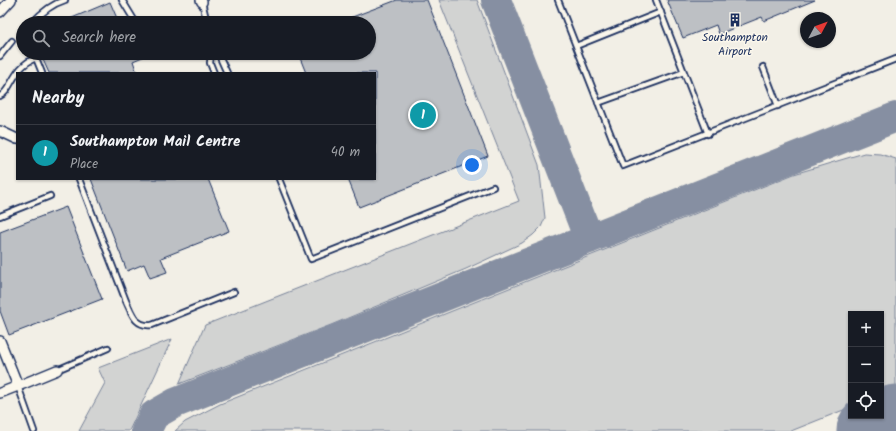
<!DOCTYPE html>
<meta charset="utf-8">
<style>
:root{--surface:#171b24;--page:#20242c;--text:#f1f3f6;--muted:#9ea1a6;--line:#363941;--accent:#2563eb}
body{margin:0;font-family:Kalam,sans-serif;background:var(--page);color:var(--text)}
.controls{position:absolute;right:12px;bottom:12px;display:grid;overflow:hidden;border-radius:0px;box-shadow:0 1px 3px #0004}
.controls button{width:36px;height:36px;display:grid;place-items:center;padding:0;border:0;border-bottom:1px solid var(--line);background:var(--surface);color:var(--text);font:20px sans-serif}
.compass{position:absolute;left:800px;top:12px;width:36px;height:36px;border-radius:50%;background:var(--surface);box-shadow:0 1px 3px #0004;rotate:49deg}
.you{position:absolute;left:472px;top:165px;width:14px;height:14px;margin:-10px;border:3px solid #fff;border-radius:50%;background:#1a73e8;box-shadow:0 0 0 6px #1a73e833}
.badge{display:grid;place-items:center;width:26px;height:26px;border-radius:50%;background:var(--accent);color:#fff;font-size:13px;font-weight:700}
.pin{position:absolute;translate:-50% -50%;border:2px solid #fff;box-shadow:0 1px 4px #0006}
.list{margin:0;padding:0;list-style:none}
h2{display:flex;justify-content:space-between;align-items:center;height:52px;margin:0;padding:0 16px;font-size:17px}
h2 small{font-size:13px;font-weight:400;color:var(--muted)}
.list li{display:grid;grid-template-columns:26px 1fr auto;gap:12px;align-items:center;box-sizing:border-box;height:56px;padding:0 16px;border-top:1px solid var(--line)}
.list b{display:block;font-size:15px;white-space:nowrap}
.list p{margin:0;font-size:13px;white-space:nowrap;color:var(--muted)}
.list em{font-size:13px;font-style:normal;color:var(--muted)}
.icon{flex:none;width:22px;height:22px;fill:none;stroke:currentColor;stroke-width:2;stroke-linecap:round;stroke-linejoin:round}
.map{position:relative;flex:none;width:896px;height:431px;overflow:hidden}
.search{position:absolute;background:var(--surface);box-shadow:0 1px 3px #0004;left:16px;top:16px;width:360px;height:44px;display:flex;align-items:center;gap:10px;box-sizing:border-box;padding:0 14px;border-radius:22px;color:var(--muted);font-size:15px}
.panel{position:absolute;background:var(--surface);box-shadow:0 1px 3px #0004;left:16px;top:72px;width:360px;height:108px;border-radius:0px}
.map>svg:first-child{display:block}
.green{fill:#d2d3d2;stroke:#768198}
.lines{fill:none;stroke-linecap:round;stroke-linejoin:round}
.taxiway{stroke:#868fa2;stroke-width:30}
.runway{stroke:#868fa2;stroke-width:75}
.building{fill:#bdc0c4;stroke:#1b2f5e}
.service-casing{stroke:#1b2f5e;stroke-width:8}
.minor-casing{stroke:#1b2f5e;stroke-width:12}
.service{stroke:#fbf7ec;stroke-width:4.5}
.minor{stroke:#fbf7ec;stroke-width:9}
.labels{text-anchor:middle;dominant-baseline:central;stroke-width:3;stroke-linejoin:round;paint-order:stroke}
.poi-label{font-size:12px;fill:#1b2f5e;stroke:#fbf7ec}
</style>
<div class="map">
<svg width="896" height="431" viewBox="0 0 896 431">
<rect width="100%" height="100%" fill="#f2efe6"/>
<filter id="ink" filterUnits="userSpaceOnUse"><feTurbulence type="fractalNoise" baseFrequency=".025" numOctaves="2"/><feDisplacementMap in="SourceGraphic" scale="8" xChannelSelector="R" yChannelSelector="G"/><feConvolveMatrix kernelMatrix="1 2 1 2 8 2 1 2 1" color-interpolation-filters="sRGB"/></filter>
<g filter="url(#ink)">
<path class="green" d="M439,0H477L539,165L545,218L541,227L533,235L522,243L466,269L331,325L179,384L205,325L519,201Z
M864,153L880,154L896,159V390L881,396V314H851V407L791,431H175L185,422L220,404L794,174Z
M172,339L129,431H79L105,383L98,368Z"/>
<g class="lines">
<path class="taxiway" d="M496,0L589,239
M146,431L154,415L175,403L896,117"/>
<path class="runway" d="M874,431L896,422"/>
</g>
<path class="building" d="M397,0H427L488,156L359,207L348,179H375V73H306L298,53H369V23L339,22Z
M667,0H815L764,21L762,17L719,34L716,25L683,38Z
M110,2L119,23H60Z
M40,53H152L133,61L137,73H49Z
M91,179H208L229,231L161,258L167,272L150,278L144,264L127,271Z
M66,207L102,299L9,335L0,311V232Z"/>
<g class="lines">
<g class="service-casing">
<path id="service" d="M122,0L136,23
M558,0L623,166L896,59
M656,0L708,134
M202,2L207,23
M32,23C41,13 52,4 65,0
M576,46L661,12
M34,53L42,73
M211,53L210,63L214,73
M218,53L227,73
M0,56L12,41
M763,67L778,106
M0,96C11,92 13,66 36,58
M598,103L684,72
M79,179L126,301C132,314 135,327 152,325L234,292
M279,179L311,259L493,187
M0,216L50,196
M57,370L108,348
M18,386L34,431"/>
</g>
<g class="minor-casing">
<path id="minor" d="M201,0L202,2
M0,12L11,0
M0,131L17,139
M0,341L18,386L57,370
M0,393L18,386"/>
</g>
<use href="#service" class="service"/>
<use href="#minor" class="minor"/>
</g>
</g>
<defs>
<g id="building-bare" transform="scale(1.08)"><path d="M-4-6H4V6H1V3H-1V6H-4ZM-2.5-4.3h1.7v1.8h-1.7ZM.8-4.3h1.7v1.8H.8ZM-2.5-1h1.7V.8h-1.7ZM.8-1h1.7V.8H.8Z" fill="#1b2f5e" stroke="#fbf7ec" stroke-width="2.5" paint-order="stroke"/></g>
</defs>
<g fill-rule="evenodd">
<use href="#building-bare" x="735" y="20"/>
</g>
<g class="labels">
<g class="poi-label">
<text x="735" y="37">Southampton<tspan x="735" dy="14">Airport</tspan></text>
</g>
</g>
</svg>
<div class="controls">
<button>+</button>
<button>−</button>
<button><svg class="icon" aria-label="locate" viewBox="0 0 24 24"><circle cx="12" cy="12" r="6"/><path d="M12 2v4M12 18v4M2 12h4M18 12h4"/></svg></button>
</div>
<svg class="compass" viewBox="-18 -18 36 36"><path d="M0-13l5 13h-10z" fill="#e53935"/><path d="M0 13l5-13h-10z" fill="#9ea1a6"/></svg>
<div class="you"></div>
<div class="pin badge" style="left:423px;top:115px;background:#0f9aa8">1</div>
<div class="search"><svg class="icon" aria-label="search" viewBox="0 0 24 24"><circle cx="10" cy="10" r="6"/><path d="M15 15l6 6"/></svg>Search here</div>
<section class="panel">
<h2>Nearby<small></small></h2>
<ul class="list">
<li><span class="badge" style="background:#0f9aa8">1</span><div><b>Southampton Mail Centre</b><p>Place</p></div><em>40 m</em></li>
</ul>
</section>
</div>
